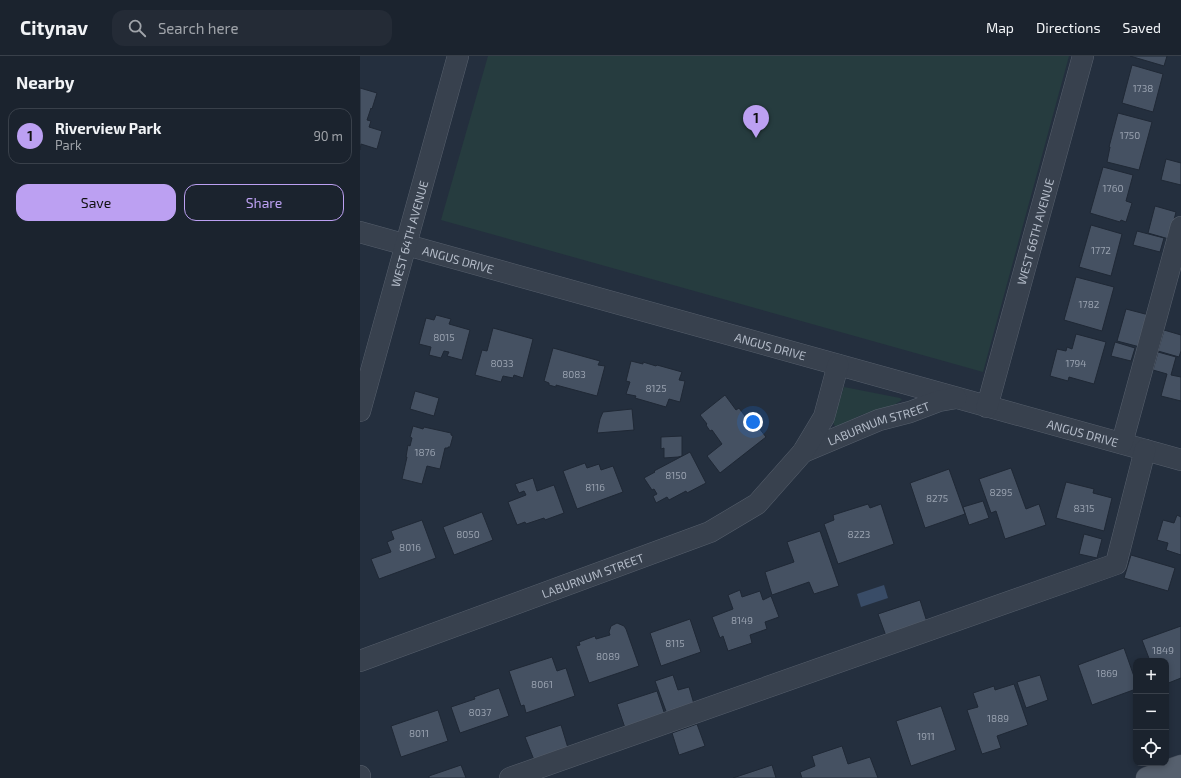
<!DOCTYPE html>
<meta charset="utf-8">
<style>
:root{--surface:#1b232e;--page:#242b36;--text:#f1f3f6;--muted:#a0a4aa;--line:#39404a;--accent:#bca0f2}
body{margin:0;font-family:"Exo 2",sans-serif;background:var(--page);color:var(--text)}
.controls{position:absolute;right:12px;bottom:12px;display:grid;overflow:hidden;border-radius:8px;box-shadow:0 2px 6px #0003}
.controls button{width:36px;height:36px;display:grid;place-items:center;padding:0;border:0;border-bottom:1px solid var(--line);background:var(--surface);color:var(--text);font:20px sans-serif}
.you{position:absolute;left:393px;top:366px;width:14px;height:14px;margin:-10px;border:3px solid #fff;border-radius:50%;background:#1a73e8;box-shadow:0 0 0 6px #1a73e833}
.badge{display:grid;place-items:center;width:26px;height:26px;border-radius:50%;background:var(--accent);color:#111;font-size:13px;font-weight:700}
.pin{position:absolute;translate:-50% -33px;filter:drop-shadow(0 1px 2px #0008)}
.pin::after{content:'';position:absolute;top:21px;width:14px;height:12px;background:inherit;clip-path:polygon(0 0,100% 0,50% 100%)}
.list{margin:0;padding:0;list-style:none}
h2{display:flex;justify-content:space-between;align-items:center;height:52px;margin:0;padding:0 16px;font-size:17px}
h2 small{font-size:13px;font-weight:400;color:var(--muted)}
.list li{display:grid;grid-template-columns:26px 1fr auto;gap:12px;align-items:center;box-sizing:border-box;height:56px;margin:0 8px 8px;padding:0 8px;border:1px solid var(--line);border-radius:12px}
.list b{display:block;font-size:15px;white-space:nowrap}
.list p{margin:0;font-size:13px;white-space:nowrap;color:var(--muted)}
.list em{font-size:13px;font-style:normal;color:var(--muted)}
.actions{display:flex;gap:8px;padding:12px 16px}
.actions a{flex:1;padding:9px 0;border:1px solid var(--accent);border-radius:12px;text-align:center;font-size:14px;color:var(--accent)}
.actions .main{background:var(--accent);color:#111}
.icon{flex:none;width:22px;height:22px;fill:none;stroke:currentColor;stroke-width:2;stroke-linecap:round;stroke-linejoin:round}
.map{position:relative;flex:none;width:821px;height:722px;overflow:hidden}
header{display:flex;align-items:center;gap:24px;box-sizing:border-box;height:56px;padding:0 20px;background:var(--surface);border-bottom:1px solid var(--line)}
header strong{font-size:19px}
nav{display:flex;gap:22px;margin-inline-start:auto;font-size:14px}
.search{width:280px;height:36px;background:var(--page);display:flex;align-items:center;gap:10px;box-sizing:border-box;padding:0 14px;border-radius:12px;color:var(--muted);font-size:15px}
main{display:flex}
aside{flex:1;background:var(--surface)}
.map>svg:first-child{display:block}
.green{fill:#263c3f}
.water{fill:#394c67}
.building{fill:#455162;stroke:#1f2835}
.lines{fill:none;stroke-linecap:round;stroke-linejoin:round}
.minor-casing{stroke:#565f6c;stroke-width:22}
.major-casing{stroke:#414a57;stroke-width:23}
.minor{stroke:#38414e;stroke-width:21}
.major{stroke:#56606e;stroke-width:22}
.labels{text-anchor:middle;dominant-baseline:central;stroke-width:3;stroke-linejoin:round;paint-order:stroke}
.number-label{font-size:10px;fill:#98a1af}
.street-label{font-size:12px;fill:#b4bcc9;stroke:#1d2633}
</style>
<header>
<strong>Citynav</strong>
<div class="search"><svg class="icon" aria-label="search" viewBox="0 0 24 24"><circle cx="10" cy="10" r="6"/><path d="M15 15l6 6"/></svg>Search here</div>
<nav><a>Map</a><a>Directions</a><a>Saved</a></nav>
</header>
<main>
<aside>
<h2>Nearby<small></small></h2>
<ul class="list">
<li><span class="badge">1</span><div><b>Riverview Park</b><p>Park</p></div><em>90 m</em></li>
</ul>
<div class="actions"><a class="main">Save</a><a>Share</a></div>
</aside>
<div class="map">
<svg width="821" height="722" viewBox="0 0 821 722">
<rect width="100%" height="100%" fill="#242f3e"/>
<path class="green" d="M128,0H709L623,316L81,164Z
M484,331L540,342L542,344L534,349L501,359L477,371L474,369L473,364Z"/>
<path class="water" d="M524,529L528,542L501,551L497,538Z"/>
<path class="building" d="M770,0H807L804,10Z
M772,9L803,18L793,56L762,47Z
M0,32L17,37L12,53L11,52L7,64L11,65L9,71L22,75L17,93L1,88L0,94Z
M758,57L792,66L779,114L747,106L750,91H749Z
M806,103L821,107V129L801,124Z
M743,111L773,119L766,145L772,147L766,166L761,164L760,166L730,157Z
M795,150L816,156L809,183L788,177Z
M731,169L762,178L751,220L719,211Z
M777,175L804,182L800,196L773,189Z
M716,221L754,231L742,275L704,264Z
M766,253L789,259L780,291L757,285Z
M76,259L91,263L89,268L110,274L102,304L87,300L89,296L84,295L81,302L69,299L71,291L59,288L66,262L74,264Z
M133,272L173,283L163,322L154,319L153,322L143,320L141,326L115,319L122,294L127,295Z
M804,274L821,279V295L819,301L798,295Z
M716,278L746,286L734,328L709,321L708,325L690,320L697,293L706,295L707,291L712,293Z
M755,286L775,292L771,305L751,300Z
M193,292L240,305L238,309L245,310L237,340L196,329V331L189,329V327L184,325Z
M798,296L816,301L811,319L821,321V345L801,340L807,318L793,314Z
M271,305L283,308V306L296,310L297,309L322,316L319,324L325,325L320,346L309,343L306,351L275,342L276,340L266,338L270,326L266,325Z
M55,335L79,342L74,360L50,353Z
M365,339L376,354L379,352L385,360L388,358L406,381L360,417L347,400L362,388L352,374L350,375L346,369L347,368L340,359Z
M272,353L274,374L237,377L240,363L243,356Z
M53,370L63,373L64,371L91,377V379L93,380L90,391H88V392H85L80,413L67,410L62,428L42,423L47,401H46L48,389L50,390L52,382L50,381Z
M322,380V400L318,401L304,402V392L301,393V381Z
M330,396L346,427L327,437L326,435L309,444L307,441L296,447L293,440L297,438L294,433L292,434L284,422L295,416L294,415Z
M225,407L227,412L239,408L241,414L253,410L263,436L217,453L203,415Z
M651,412L666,453L679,448L686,469L645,483L636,455L631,457L619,423Z
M589,413L605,458L565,472L550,427Z
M173,422L177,435L194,429L204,457L185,464L184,462L166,468L165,466L157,469L148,446L166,439L164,435L159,437L155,428Z
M706,426L734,433L733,437L752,442L744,475L696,462Z
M623,445L629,462L609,469L603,451Z
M508,448L510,452L521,448L534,488L478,508L464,468L474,464L473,459Z
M122,456L133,484L94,499L83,471Z
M817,459L821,461V499L806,494L808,487L797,484L803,464L814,467Z
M62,464L76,502L19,523L11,503L31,496L27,486L34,483L31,475Z
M460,475L479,530L454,538L449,526L412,539L405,516L434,506L427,486Z
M724,478L742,483L737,502L719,498Z
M771,499L815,512L808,535L764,522Z
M380,534L382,541L400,535L403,544L411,540L419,561L405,566L407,573L390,579L392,587L368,595L363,580L360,582L352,561L373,553L368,539Z
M560,544L567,566L526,580L518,558Z
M330,563L341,596L301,610L290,577Z
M257,567L264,570L266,573L279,610L229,627L216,590L220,589L219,586L235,580L236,583L250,579L249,576L251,570Z
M821,570V622L806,628V605H790L782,584Z
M764,592L776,626V633L732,649L718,609Z
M192,601L197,615L206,612L215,640L166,657L164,649L161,650L149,615Z
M313,619L318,634L329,631L334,648L307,658L295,625Z
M680,619L688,644L666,652L657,626Z
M654,628L668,669L637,680L641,692L622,698L607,654L618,651L613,637L634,630L635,634Z
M139,632L149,660L100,677L91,651L115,643L114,641Z
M297,635L305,659L265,672L257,648Z
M581,650L596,694L551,710L536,665Z
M78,654L88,685L41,701L31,670Z
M337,668L345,690L319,699L312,677Z
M201,669L208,692L174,704L165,681Z
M482,690L488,708L510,701L518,722H442L440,716L455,710L452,700Z
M101,709L106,722H69V720Z
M412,709L416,722H373Z"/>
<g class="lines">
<g class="minor-casing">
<g id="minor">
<path id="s1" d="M0,176L821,404"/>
<path id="s2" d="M627,351L723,0"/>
<path id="s3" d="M0,355L98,0"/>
<path d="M762,387L821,171"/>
<path id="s4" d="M443,396L519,364L550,356L579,345L596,342"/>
<path id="s5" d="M0,605L350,476L397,448L443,396L464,361L478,309"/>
<path d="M0,720V722"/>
<path d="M150,722L756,508L785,394"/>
</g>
</g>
<g class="major-casing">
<path id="major" d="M787,722L821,710"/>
</g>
<use href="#minor" class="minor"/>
<use href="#major" class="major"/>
</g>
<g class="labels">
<g class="number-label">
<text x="783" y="32">1738</text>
<text x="770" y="79">1750</text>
<text x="753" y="132">1760</text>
<text x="741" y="194">1772</text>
<text x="729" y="248">1782</text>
<text x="84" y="281">8015</text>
<text x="142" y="307">8033</text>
<text x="716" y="307">1794</text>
<text x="214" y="318">8083</text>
<text x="296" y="332">8125</text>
<text x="65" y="396">1876</text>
<text x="316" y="419">8150</text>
<text x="235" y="431">8116</text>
<text x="641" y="436">8295</text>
<text x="577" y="442">8275</text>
<text x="724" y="452">8315</text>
<text x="108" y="478">8050</text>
<text x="499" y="478">8223</text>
<text x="50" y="491">8016</text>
<text x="382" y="564">8149</text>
<text x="315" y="587">8115</text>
<text x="803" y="594">1849</text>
<text x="248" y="600">8089</text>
<text x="747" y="617">1869</text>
<text x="182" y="628">8061</text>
<text x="120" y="656">8037</text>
<text x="638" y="662">1889</text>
<text x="59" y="677">8011</text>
<text x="566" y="680">1911</text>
</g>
<g class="street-label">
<text stroke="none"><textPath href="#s2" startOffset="182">WEST 66TH AVENUE</textPath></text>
<text stroke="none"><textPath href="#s3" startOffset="184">WEST 64TH AVENUE</textPath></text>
<text stroke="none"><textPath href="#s1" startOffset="102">ANGUS DRIVE</textPath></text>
<text stroke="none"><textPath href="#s1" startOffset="426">ANGUS DRIVE</textPath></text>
<text stroke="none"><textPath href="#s4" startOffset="81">LABURNUM STREET</textPath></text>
<text stroke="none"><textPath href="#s1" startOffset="750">ANGUS DRIVE</textPath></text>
<text stroke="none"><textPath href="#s5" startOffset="248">LABURNUM STREET</textPath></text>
</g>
</g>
</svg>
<div class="controls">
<button>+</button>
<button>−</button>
<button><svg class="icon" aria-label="locate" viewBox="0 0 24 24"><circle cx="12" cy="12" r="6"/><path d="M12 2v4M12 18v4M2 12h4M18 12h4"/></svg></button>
</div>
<div class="you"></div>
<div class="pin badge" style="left:396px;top:82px">1</div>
</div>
</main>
